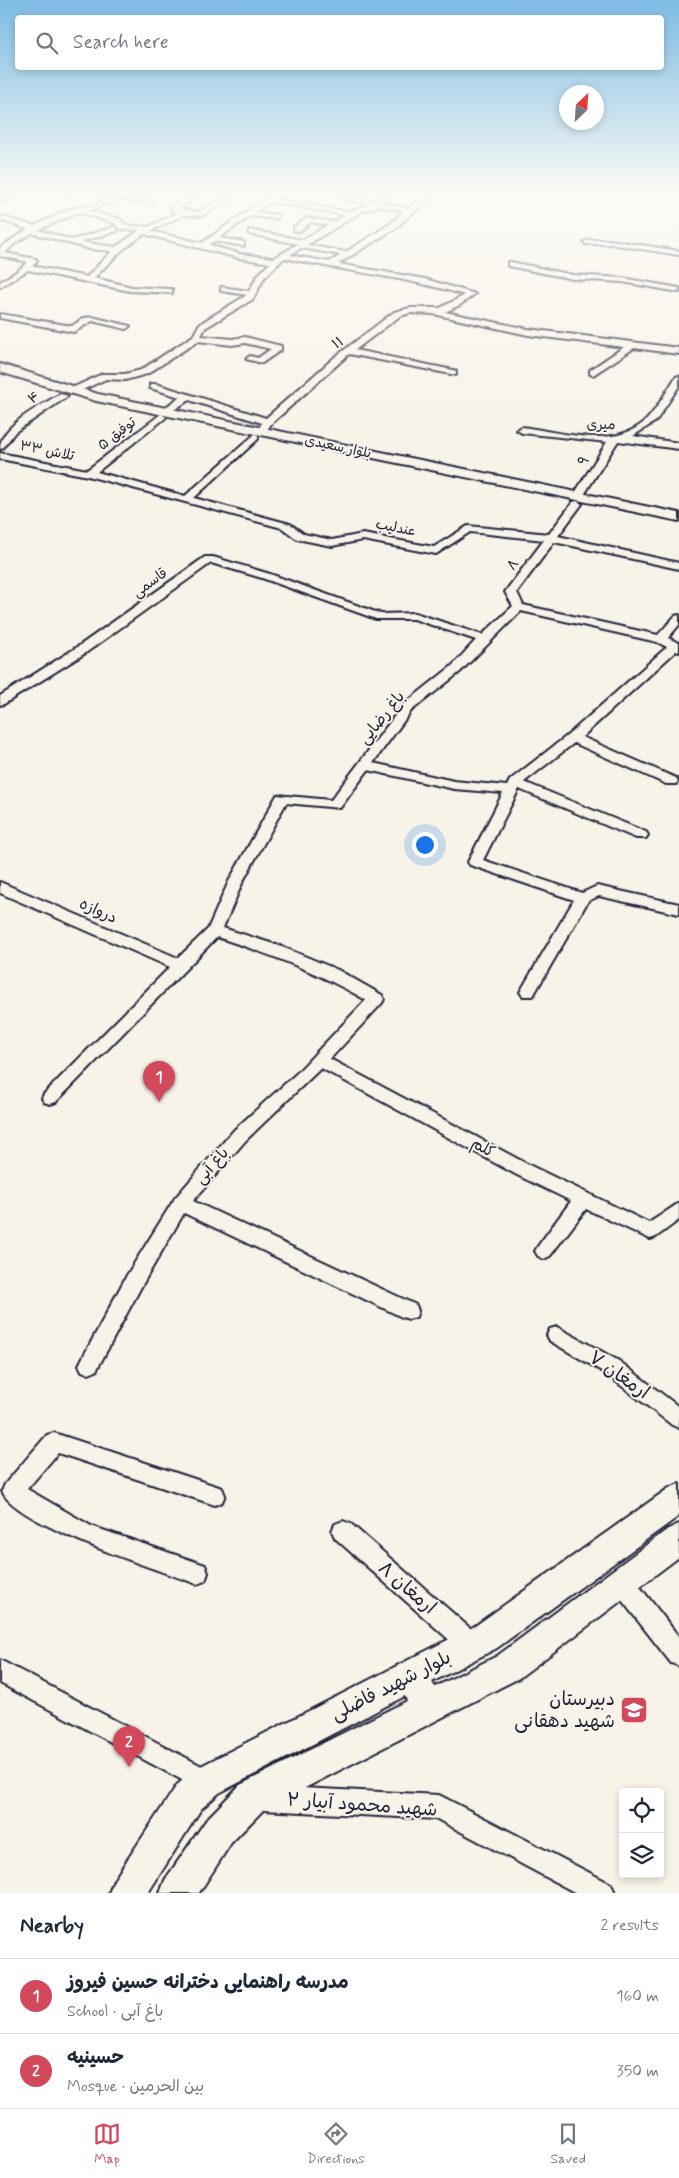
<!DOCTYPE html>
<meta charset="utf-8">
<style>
:root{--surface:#fff;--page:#f2f2f3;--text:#1f2937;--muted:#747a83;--line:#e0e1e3;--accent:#d1495b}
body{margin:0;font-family:Mynerve,"Playpen Sans Arabic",sans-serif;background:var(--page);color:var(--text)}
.controls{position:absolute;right:15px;bottom:15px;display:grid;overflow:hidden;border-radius:5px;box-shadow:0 2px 8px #0003}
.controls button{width:45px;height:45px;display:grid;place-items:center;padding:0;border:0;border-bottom:1px solid var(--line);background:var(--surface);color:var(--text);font:25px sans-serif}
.compass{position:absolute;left:559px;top:85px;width:45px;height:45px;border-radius:50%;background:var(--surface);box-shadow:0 2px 8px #0003;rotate:25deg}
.you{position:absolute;left:424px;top:844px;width:18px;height:18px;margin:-12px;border:4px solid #fff;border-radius:50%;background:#1a73e8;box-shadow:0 0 0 8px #1a73e833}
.badge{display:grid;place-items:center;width:32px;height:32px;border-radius:50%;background:var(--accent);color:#fff;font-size:16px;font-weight:700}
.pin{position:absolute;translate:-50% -41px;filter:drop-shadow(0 1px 2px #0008)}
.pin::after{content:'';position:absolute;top:26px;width:18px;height:15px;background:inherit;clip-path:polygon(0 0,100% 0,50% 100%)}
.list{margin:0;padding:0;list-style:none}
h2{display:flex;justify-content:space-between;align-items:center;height:65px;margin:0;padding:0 20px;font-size:21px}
h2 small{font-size:16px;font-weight:400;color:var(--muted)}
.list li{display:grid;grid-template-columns:32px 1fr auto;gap:15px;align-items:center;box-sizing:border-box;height:75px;padding:0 20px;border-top:1px solid var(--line)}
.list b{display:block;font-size:19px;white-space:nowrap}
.list p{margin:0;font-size:16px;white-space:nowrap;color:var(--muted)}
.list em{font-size:16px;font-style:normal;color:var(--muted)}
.icon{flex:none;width:28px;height:28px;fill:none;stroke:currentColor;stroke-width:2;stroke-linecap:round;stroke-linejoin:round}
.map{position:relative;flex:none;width:679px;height:1893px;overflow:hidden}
.search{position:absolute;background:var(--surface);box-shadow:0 2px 8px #0003;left:15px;right:15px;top:15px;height:55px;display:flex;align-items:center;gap:12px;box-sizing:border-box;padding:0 18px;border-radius:5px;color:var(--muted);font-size:19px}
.sheet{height:215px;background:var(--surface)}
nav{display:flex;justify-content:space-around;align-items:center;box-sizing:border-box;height:70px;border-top:1px solid var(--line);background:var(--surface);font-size:14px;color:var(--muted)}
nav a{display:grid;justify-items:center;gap:2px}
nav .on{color:var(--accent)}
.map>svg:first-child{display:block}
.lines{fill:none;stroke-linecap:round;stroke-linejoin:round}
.street-casing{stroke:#22223b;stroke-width:4}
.secondary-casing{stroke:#22223b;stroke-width:4}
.street{fill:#f7f3e8;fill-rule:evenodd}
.secondary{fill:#f7f3e8;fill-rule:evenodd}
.labels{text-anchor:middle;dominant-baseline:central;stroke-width:4;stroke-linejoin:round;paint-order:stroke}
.far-street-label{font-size:14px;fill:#22223b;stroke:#f7f3e8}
.street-label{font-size:16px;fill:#22223b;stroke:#f7f3e8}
.near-street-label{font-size:19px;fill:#22223b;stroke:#f7f3e8}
.near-poi-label{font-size:19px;fill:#22223b;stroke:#f7f3e8;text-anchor:end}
</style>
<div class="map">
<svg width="679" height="1893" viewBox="0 0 679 1893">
<rect width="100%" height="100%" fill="#f7f3e8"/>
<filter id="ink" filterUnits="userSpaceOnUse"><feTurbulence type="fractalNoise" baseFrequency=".02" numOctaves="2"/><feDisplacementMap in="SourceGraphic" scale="10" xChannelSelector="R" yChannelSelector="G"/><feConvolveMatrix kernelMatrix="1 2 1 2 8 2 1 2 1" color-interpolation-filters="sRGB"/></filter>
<g filter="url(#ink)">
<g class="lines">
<g class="street-casing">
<path id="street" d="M58,193H71L68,195Z
M120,193H128L124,196L153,202L149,204L118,199L90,211L120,219L125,225L148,227L177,213L171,209V207L196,193H204L178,208L197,212L229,196H233V198L201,216L184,215L150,231L202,243L273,193H281L275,199L350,212L368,204L321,193H335L376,201L384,193H391L382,203L408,208L427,193H435L396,228L338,264L425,279L475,294L460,305L445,312L528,329L679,348V354L634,348L593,375L590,374V370L624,347L528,335L433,314L410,313L400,316L355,350L453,370L456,371V375L349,354L271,424L265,433L257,431L262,423L189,400L169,413H163V409L180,397L150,388V384H156L266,418L335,357L394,312L410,308H440L465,295C406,277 344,271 284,258L264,278L253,299L205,328L201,336L232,339L245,337L281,346V350L262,363L246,359L250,356L258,358L271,349L245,343L232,345L198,341L147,374L125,380L106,379L76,393H70V389L102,374H125L141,370L193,336L199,325L206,320L247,295L221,291V287L249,291L258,275L270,263L239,258L144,234L121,251L94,278L132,287L169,289H172V293L130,291L28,270L0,287V282L19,270L28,262L0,256V248L28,229L0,220V216L34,226L70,209L95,205ZM270,202H271L345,215L334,222L307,218L294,227V231H300L311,222L328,225L303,240L249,230V234L298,244L274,258L240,254L209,245L214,241L244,246V242L219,238L250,216L277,219V215L255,212ZM377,206L404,211L390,224L346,252L307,245L361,212ZM79,212L114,223L120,229L140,230L116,247L80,242L117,231L118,229L114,227L72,240L38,230ZM32,233L90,249L112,251L87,277L32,266L37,261L36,259L5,253L14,244ZM301,248L341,255L329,262L290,255Z
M8,197L13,198L0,204V200Z
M588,240H610L679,251V255L610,244H585L584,242Z
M511,262L573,275L622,278L679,288V292L622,282L573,279L508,266V262Z
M0,314L72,326L84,318L92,317L130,326L126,329L92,321L74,332L0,318Z
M679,376V386L656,421L633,436L679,443V449L618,441L582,498L573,496L607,442L522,433L517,430L522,427C562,432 620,452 650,416C660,404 667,390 676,377Z
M60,394L68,396L15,432L3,448L0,449C0,425 41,406 60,394Z
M161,414L166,417L164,419L97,472L185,496L255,434L258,435V439L194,498L290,524L304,534L332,540L363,534L434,547L468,526L549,534L573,502L577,501L582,504L558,536L679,563V569L554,542L517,592L523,605L658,635L675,616L679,615V625L668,638L679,643V652L676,651L582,737L676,778L678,781L676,784H666L574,743L524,782L646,832L648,835L646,838H636L519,789L483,860L582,893L597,886L679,904V914L599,896L588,901L533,996H523L520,992L574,900L470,865L468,862L503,793L454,789L368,770L340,808L286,803L243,881L223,928L280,946L338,970L382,995L384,999L382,1003L330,1059L529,1165L649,1223L679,1203V1220L656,1237L650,1239L586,1209L550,1256L544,1259L538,1256L535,1251L538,1246L571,1201L517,1175L321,1068L246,1140L193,1201L416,1305L418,1311L416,1317L409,1319L402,1317L184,1213L141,1287L96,1371L89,1374L82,1371L79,1365L82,1359L127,1275L175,1198L234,1130L296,1074L366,1000C318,972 269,954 217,937L56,1102L50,1104L44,1102L42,1098L44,1094L170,967L0,893V882L178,958L208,929L229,881L277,795L331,800L403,705L452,666L476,640L414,619H376L262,578L211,563L87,652L4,704L0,705V696L79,646L205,557H213L270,574L381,614L415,613L482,635L513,606L505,592L544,540L470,532L436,554L363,540L332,546L297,539L282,528L88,476L0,459V453L87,470ZM521,611L657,642L667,647L568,735L510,780L507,786L454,781L373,763L411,711L460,672Z
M557,1327L619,1361L679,1407V1428L672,1425L605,1373L550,1341L547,1335L550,1329Z
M54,1433L222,1488L225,1495L222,1502L215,1505L58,1453L27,1489L91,1526L205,1565L208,1573L205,1581L197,1584C159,1570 16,1525 2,1491L5,1484L47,1435Z
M343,1521L351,1524L480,1637L483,1645L480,1653L472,1656L464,1653L335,1538L332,1531L335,1524Z
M622,1571L630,1574L679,1637V1666L671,1663L614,1590L611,1582L614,1574Z
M0,1660L215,1773L219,1781L215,1789L207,1793L199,1789L0,1683Z
M263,1786L439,1795L611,1884L615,1893H576L437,1819L263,1810L254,1807L251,1798L254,1789Z"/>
</g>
<g class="secondary-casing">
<path id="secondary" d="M0,364L98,394L679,513V521L96,401L0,372Z
M679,1484V1516L497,1648L432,1682L435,1687L497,1656L668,1529L679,1524V1557L519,1678L264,1809L231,1843L199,1893H160L165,1880L207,1819L240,1785L407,1701L405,1696L219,1793L201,1809L148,1893H109L114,1880L177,1785L195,1769L475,1626L669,1488Z"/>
</g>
<use href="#street" class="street"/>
<use href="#secondary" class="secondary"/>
</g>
</g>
<linearGradient id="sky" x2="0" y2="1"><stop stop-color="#7dbce3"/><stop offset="0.42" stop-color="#fbfaf5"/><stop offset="1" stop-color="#fbfaf5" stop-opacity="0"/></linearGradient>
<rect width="679" height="458" fill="url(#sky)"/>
<defs>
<g id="school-square" transform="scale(1.4375)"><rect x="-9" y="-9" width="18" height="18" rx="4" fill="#d1495b" stroke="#f7f3e8"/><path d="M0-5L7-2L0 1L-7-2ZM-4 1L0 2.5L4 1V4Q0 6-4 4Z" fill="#fff"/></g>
</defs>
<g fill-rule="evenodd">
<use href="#school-square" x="634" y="1710"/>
</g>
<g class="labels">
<g class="far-street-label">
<text transform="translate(338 343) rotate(-34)">۱۱</text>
<text transform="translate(34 398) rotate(-33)">۴</text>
<text transform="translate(601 425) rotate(1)">میری</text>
<text transform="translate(117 434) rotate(-38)">توفیق ۵</text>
<text transform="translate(338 447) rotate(12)">بلوار سعیدی</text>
<text transform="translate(47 451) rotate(11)">تلاش ۳۳</text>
<text transform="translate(584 461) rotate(-58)">۹</text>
<text transform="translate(396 528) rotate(11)">عندلیب</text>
<text transform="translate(513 565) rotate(-53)">۸</text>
<text transform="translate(150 583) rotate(-36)">قاسمی</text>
</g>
<g class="street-label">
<text transform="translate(382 718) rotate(-51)">باغ رضایی</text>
<text transform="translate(98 911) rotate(24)">دروازه</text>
<text transform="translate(483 1148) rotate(29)">کلم</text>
<text transform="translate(212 1166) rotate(-49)">باغ آبی</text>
</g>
<g class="near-street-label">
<text transform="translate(619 1375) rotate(35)">ارمغان ۷</text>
<text transform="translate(407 1588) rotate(41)">ارمغان ۸</text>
<text transform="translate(391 1686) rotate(-27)">بلوار شهید فاضلی</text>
<text transform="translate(362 1805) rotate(4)">شهید محمود آبیار ۲</text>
</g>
<g class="near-poi-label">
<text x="615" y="1699">دبیرستان<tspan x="615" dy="22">شهید دهقانی</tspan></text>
</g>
</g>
</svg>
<div class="controls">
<button><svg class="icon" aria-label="locate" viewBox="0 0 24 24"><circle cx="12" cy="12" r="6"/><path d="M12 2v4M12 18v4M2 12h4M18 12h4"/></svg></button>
<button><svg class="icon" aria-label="layers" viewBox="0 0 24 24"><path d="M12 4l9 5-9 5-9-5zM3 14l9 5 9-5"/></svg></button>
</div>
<svg class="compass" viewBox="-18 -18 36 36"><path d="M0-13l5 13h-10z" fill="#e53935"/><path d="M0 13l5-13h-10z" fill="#747a83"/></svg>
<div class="you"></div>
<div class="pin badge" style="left:159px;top:1102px">1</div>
<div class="pin badge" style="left:129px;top:1767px">2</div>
<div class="search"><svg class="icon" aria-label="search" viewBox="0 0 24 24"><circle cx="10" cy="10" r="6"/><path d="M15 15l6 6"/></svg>Search here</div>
</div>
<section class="sheet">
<h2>Nearby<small>2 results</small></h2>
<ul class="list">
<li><span class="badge">1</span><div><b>مدرسه راهنمایی دخترانه حسین فیروز</b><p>School · باغ آبی</p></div><em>160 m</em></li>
<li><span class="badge">2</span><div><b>حسینیه</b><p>Mosque · بین الحرمین</p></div><em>350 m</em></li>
</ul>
</section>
<nav>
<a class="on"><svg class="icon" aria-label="map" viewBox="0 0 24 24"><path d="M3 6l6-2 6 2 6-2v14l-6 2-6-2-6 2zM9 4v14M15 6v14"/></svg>Map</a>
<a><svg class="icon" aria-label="directions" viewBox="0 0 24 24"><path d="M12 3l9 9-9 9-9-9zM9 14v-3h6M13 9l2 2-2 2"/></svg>Directions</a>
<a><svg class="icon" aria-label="saved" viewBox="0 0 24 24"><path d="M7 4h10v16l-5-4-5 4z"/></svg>Saved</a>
</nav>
